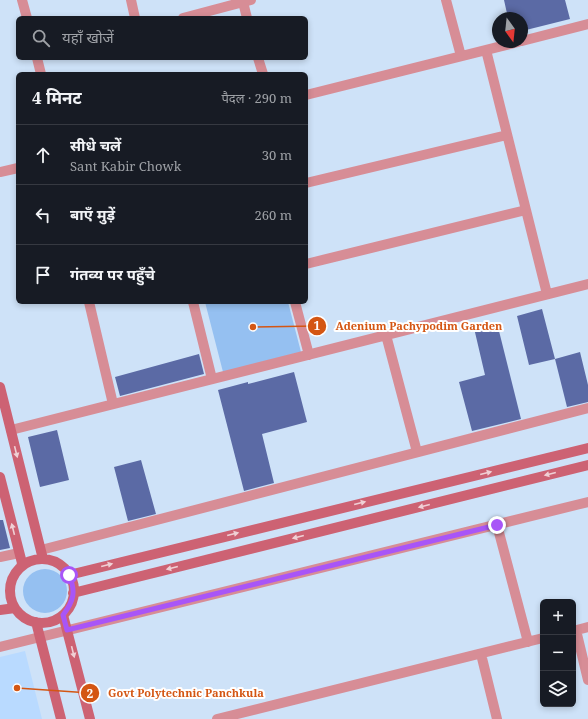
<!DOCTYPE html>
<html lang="hi">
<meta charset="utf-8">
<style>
:root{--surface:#171b24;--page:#20242c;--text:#f1f3f6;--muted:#9ea1a6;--line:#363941}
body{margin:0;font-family:"Noto Serif","Noto Sans Devanagari",serif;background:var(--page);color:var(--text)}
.controls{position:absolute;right:12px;bottom:12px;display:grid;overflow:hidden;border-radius:6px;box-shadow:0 2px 6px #0003}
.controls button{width:36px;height:36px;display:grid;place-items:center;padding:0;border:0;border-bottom:1px solid var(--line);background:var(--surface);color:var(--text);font:20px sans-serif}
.compass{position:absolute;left:492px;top:12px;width:36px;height:36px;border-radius:50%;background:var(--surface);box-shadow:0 2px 6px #0003;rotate:165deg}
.stop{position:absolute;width:12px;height:12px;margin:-9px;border:3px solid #a855f7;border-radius:50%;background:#fff}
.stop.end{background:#a855f7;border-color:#fff;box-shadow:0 1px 4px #0008}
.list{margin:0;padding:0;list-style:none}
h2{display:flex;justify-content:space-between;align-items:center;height:52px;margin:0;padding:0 16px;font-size:17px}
h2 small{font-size:13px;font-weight:400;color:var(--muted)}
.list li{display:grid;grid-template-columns:26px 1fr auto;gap:12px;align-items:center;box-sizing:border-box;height:60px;padding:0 16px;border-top:1px solid var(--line)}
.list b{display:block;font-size:15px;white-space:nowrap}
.list p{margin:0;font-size:13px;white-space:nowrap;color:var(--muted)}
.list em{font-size:13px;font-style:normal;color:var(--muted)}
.icon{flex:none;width:22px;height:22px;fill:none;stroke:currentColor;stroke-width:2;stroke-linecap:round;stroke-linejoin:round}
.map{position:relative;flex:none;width:588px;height:719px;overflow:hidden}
.search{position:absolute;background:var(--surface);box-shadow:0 2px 6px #0003;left:16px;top:16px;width:292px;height:44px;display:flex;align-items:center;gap:10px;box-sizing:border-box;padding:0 14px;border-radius:6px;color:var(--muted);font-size:15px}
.panel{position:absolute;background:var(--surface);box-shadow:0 2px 6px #0003;left:16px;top:72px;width:292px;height:232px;border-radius:6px}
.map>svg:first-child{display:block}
.built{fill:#b9daff}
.green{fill:#95c0f1}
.building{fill:#5b6aa5}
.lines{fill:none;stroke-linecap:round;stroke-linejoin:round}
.street{stroke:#d78d96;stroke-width:10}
.secondary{stroke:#cd6273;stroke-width:10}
.oneway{fill:#f0d0d5}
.route{stroke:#a855f7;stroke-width:5}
.leader{fill:none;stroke:#d45613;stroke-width:1.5}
.callout-dot{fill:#d45613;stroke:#fff;stroke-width:1.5}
.mark-label{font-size:12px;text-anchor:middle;font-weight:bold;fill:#fff}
.callout-label{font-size:11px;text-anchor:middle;font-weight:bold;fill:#d45613;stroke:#fff;stroke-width:4;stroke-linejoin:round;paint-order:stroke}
</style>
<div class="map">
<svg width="588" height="719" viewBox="0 0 588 719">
<rect width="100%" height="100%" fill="#cee2f8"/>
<path class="built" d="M25,651L42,719H0V657Z"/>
<path class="green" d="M205,302H288L301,352L223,372Z
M23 591a22 22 0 1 1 44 0a22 22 0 1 1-44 0Z"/>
<path class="building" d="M504,0H565L570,19L522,31V18H508Z
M542,309L555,359L529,365L517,316Z
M497,323L521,419L472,431L459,382L485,375L474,328Z
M580,352L588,385V402L567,407L555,359Z
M199,354L204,374L120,396L115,377Z
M294,372L307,422L262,434L274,483L244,491L218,390L248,382V384Z
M57,430L69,480L40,487L28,437Z
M141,460L156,514L128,521L114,467Z
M0,520H3L10,548L0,550Z"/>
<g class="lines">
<path class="street" d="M22,0L27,18
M131,0L135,18
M446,0L461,56
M243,2L247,18
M183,18L251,0
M522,41L588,24
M486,50L547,294
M37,58L41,74
M258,58L263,74
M306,95L518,42
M0,172L18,168
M306,183L507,135
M306,264L526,210
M89,302L113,404
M193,302L212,379
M295,302L309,355
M386,335L417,452
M11,430L588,284
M497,525L528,642
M41,550L588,408
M0,557L19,553
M576,630L588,680
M573,631L588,627
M0,647L588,502
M481,654L497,719
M217,719L543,638"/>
<path class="secondary" d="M0,387L43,559
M0,477L22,563L21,567
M10 591a32 32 0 1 1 64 0a32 32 0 1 1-64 0Z
M69,575L588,448
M73,593L588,465
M0,610L15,608
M63,615L90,719
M36,622L61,719"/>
</g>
<defs><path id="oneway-solid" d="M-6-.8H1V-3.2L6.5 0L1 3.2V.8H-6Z"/></defs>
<g class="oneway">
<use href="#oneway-solid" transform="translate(16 452) rotate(76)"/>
<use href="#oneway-solid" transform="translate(486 473) rotate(-14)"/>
<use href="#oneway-solid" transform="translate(550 474) rotate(166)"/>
<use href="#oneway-solid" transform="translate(360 503) rotate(-14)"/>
<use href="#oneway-solid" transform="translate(424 506) rotate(166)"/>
<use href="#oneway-solid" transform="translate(13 529) rotate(-104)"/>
<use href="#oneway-solid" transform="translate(233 534) rotate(-14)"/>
<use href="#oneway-solid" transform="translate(298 537) rotate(166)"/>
<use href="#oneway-solid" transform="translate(107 565) rotate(-14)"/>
<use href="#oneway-solid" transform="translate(172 568) rotate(166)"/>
<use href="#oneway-solid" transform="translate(73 652) rotate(76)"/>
</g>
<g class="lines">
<path class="route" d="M69,575C76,591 74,601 63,615L67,630L497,525"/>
</g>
<path class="leader" d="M253 327L317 326M17 688L90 693"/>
<g class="callout-dot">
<circle cx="253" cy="327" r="4"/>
<circle cx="17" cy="688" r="4"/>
<circle cx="317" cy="326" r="10"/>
<circle cx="90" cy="693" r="10"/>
</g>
<g class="mark-label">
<text x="317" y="330">1</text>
<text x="90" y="698">2</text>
</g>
<g class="callout-label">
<text x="419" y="330">Adenium Pachypodim Garden</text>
<text x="186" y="697">Govt Polytechnic Panchkula</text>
</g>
</svg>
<div class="controls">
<button>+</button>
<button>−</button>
<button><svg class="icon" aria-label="layers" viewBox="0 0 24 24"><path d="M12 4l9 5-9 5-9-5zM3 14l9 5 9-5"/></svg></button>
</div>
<svg class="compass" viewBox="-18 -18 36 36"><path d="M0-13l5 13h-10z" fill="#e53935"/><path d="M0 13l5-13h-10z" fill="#9ea1a6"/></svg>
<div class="stop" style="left:69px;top:575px"></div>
<div class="stop end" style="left:497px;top:525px"></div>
<div class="search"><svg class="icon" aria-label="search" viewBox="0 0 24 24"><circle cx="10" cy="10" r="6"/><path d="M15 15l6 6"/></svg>यहाँ खोजें</div>
<section class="panel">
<h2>4 मिनट<small>पैदल · 290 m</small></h2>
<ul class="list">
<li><svg class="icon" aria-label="ahead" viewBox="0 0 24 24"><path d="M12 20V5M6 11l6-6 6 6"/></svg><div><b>सीधे चलें</b><p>Sant Kabir Chowk</p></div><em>30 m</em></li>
<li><svg class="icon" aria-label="left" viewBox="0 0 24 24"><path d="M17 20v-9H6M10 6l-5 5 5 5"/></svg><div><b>बाएँ मुड़ें</b></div><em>260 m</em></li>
<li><svg class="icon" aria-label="arrive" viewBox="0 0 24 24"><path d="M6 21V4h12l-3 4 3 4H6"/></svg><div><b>गंतव्य पर पहुँचे</b></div></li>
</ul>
</section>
</div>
